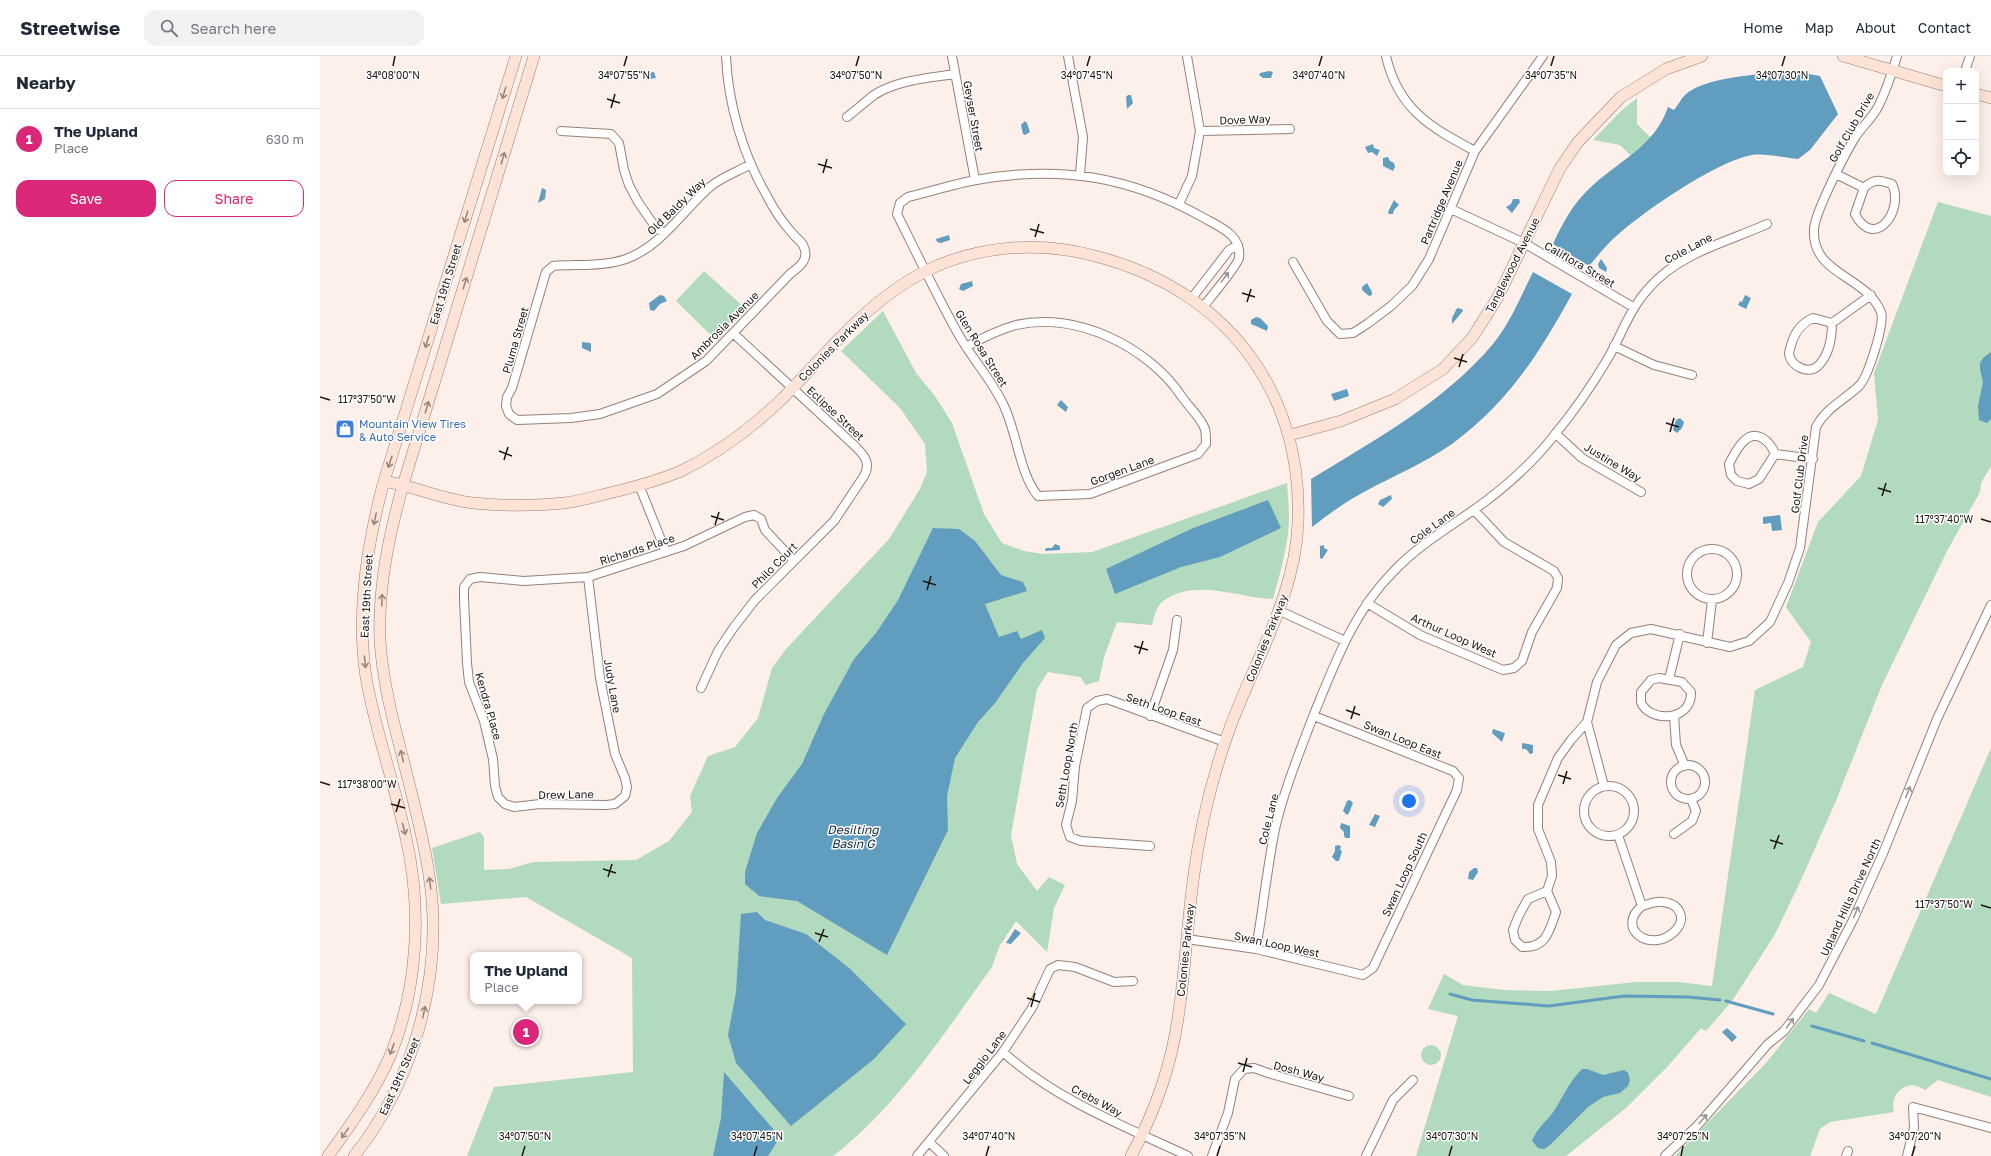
<!DOCTYPE html>
<meta charset="utf-8">
<style>
:root{--surface:#fff;--page:#f2f2f3;--text:#1f2937;--muted:#747a83;--line:#e0e1e3;--accent:#db2777}
body{margin:0;font-family:"Golos Text",sans-serif;background:var(--page);color:var(--text)}
.controls{position:absolute;right:12px;top:12px;display:grid;overflow:hidden;border-radius:8px;box-shadow:0 4px 16px #0002}
.controls button{width:36px;height:36px;display:grid;place-items:center;padding:0;border:0;border-bottom:1px solid var(--line);background:var(--surface);color:var(--text);font:20px sans-serif}
.you{position:absolute;left:1089px;top:745px;width:14px;height:14px;margin:-10px;border:3px solid #fff;border-radius:50%;background:#1a73e8;box-shadow:0 0 0 6px #1a73e833}
.badge{display:grid;place-items:center;width:26px;height:26px;border-radius:50%;background:var(--accent);color:#fff;font-size:13px;font-weight:700}
.pin{position:absolute;translate:-50% -50%;border:2px solid #fff;box-shadow:0 1px 4px #0006}
.popup{position:absolute;left:150px;top:896px;width:112px;height:52px;box-sizing:border-box;display:grid;place-content:center;border-radius:8px;background:var(--surface);filter:drop-shadow(0 1px 3px #0005);font-size:13px;white-space:nowrap;color:var(--muted)}
.popup b{font-size:15px;color:var(--text)}
.popup::after{content:'';position:absolute;left:50%;top:100%;margin-left:-8px;border:8px solid transparent;border-top-color:var(--surface)}
.list{margin:0;padding:0;list-style:none}
h2{display:flex;justify-content:space-between;align-items:center;height:52px;margin:0;padding:0 16px;font-size:17px}
h2 small{font-size:13px;font-weight:400;color:var(--muted)}
.list li{display:grid;grid-template-columns:26px 1fr auto;gap:12px;align-items:center;box-sizing:border-box;height:60px;padding:0 16px;border-top:1px solid var(--line)}
.list b{display:block;font-size:15px;white-space:nowrap}
.list p{margin:0;font-size:13px;white-space:nowrap;color:var(--muted)}
.list em{font-size:13px;font-style:normal;color:var(--muted)}
.actions{display:flex;gap:8px;padding:12px 16px}
.actions a{flex:1;padding:9px 0;border:1px solid var(--accent);border-radius:12px;text-align:center;font-size:14px;color:var(--accent)}
.actions .main{background:var(--accent);color:#fff}
.icon{flex:none;width:22px;height:22px;fill:none;stroke:currentColor;stroke-width:2;stroke-linecap:round;stroke-linejoin:round}
.map{position:relative;flex:none;width:1671px;height:1100px;overflow:hidden}
header{display:flex;align-items:center;gap:24px;box-sizing:border-box;height:56px;padding:0 20px;background:var(--surface);border-bottom:1px solid var(--line)}
header strong{font-size:19px}
nav{display:flex;gap:22px;margin-inline-start:auto;font-size:14px}
.search{width:280px;height:36px;background:var(--page);display:flex;align-items:center;gap:10px;box-sizing:border-box;padding:0 14px;border-radius:12px;color:var(--muted);font-size:15px}
main{display:flex}
aside{flex:1;background:var(--surface)}
.map>svg:first-child{display:block}
.green{fill:#b1dabe}
.water{fill:#619dbe}
.lines{fill:none;stroke-linecap:round;stroke-linejoin:round}
.stream{stroke:#619dbe;stroke-width:3}
.street-casing{stroke:#968177;stroke-width:10}
.secondary-casing{stroke:#968177;stroke-width:12}
.street{stroke:#fff;stroke-width:8}
.secondary{stroke:#fde3d6;stroke-width:11}
.oneway{stroke:#99877e}
.oneway2{stroke:#9a9695}
.ticks{fill:none;stroke:#1e1613;stroke-width:1.5}
.labels{text-anchor:middle;dominant-baseline:central;stroke-width:3;stroke-linejoin:round;paint-order:stroke}
.street-label{font-size:11px;fill:#1e1613;stroke:#fff}
.shop-label{font-size:11px;fill:#366cbe;stroke:#fff;text-anchor:start}
.water-label{font-size:12px;font-style:italic;fill:#112d3c;stroke:#fff}
.ticks-label{font-size:10px;text-anchor:middle;fill:#1e1613;stroke:#fff;stroke-width:3;stroke-linejoin:round;paint-order:stroke}
</style>
<header>
<strong>Streetwise</strong>
<div class="search"><svg class="icon" aria-label="search" viewBox="0 0 24 24"><circle cx="10" cy="10" r="6"/><path d="M15 15l6 6"/></svg>Search here</div>
<nav><a>Home</a><a>Map</a><a>About</a><a>Contact</a></nav>
</header>
<main>
<aside>
<h2>Nearby<small></small></h2>
<ul class="list">
<li><span class="badge">1</span><div><b>The Upland</b><p>Place</p></div><em>630 m</em></li>
</ul>
<div class="actions"><a class="main">Save</a><a>Share</a></div>
</aside>
<div class="map">
<svg width="1671" height="1100" viewBox="0 0 1671 1100">
<rect width="100%" height="100%" fill="#fdefe9"/>
<path class="green" d="M1317,42V68L1331,82L1311,100L1300,89L1273,84L1301,55Z
M1618,146L1671,160V410L1661,427L1660,436L1627,495L1562,629L1515,747L1481,824L1454,880L1412,945L1386,975L1381,972L1349,1009L1306,1052L1246,1100H1096L1138,960L1108,953L1124,918L1143,929L1184,934L1231,935L1316,926H1359L1392,930L1435,634L1483,611L1491,586L1466,551L1498,466L1541,420L1558,364L1554,317Z
M384,215L426,253L397,285L356,245Z
M563,255L596,317L615,340L632,367L664,458L682,487L704,495L723,498L772,496L967,427C968,439 969,452 969,464C968,491 960,517 953,543C918,542 873,521 842,546C836,551 834,561 832,569L797,566L784,601L779,625L766,629L760,621L728,616L717,633L691,779L697,808L717,835L729,821L745,829L734,852L727,896L696,865L679,891L672,911C625,976 577,1051 513,1100H147L174,1031L313,1016L312,902L206,841L121,848L112,792L160,776L164,781V814L189,813L213,806L316,804L349,785L372,756L370,740L388,700L415,691L438,662L452,612L467,592L569,483L600,433L607,416L605,388L580,352L521,295Z
M1671,692V1041L1618,1024L1605,1034C1588,1021 1569,1037 1574,1056L1510,1066L1500,1073L1490,1100H1355L1446,1007L1489,953L1496,957L1509,937L1556,958Z
M1101 999a10 10 0 1 1 20 0a10 10 0 1 1-20 0Z"/>
<path class="water" d="M949,15L953,16L951,22H943L939,19L940,17Z
M1473,15L1500,20L1518,58L1490,94L1478,103C1464,102 1446,97 1432,99C1396,105 1316,160 1289,187C1282,194 1276,202 1269,210L1233,188C1243,166 1254,146 1272,130C1300,104 1335,90 1348,51L1354,54C1358,49 1361,43 1365,39C1385,20 1446,18 1473,15Z
M334,16L336,22L324,24L323,18Z
M808,39H811L813,47L807,53L806,41Z
M705,65L707,67L710,76L705,79L703,78L701,69Z
M1053,88L1054,92L1060,94L1057,100L1052,96L1048,97L1045,91Z
M1068,101L1070,105L1074,107L1075,111L1073,115L1063,110V102Z
M222,132L226,134L225,143L218,147Z
M1193,143H1199L1200,146L1192,157L1186,151L1191,148Z
M1074,144L1079,149L1074,154L1073,158H1069L1068,156Z
M629,179L630,184L621,187L617,186L616,183Z
M1281,203L1287,212L1286,216L1279,212L1278,208Z
M1213,216L1252,238C1219,298 1188,347 1132,388C1105,407 1073,420 1044,436C1025,446 1009,458 992,471L991,423C1055,384 1124,346 1173,288C1190,267 1201,240 1213,216Z
M652,225L653,230L643,235L639,233L641,228Z
M1047,227L1052,236V239L1049,240L1042,234V231Z
M340,239L344,240L347,245L340,248L334,255L330,254L329,247Z
M1425,239L1431,242L1426,253L1418,249L1420,245L1422,246Z
M1137,252L1142,253L1143,255L1132,268V262Z
M936,261L940,262L948,270L947,275L931,268V264Z
M262,286L271,287V296L262,292Z
M1671,296V363L1667,367L1659,364L1658,350L1663,326L1660,313V307L1663,302Z
M1027,333L1029,340L1014,345L1011,338Z
M741,344L748,351L746,356L737,349Z
M1360,362L1364,366L1362,372L1357,377L1353,374L1356,364Z
M1071,439L1072,443L1063,451L1058,448L1060,444Z
M948,444L961,472L900,501L861,511L795,538L786,513L871,473Z
M1460,459L1462,474L1452,475L1451,467L1443,468V461Z
M613,472L639,473L655,485L681,519L703,526L707,535L665,548L679,581L697,575L701,583L722,574L725,582L703,607L675,647L658,666L635,702L627,740L628,774L567,899L477,845L439,840L425,828V816L437,777L457,742L482,708L504,658L534,603L556,577L578,544Z
M735,488L740,490V494L725,495L726,492H732Z
M1004,489V492L1008,494L1002,503L1000,502V490Z
M1173,673L1185,677L1182,686L1172,677Z
M1202,687L1213,689V697L1210,698L1206,693H1202Z
M1030,744L1033,747L1029,757L1027,759L1023,755L1027,745Z
M1055,758L1060,760L1055,771L1049,769Z
M1021,767L1030,770V782H1026L1024,780V776L1020,772Z
M1019,789L1021,791L1020,794L1022,795L1019,805H1016L1012,801L1015,795V790Z
M1154,812H1157L1158,816L1153,824L1148,823L1149,816Z
M437,856L445,864L486,878L529,912L586,968L554,1003L471,1070L416,1007L408,979L416,936L421,858Z
M695,873L701,877L691,888L686,887Z
M1407,972L1417,981L1412,986L1402,976Z
M1262,1013H1267L1283,1019L1304,1014L1308,1017L1310,1024L1308,1030L1300,1037L1283,1041L1268,1051L1229,1090L1224,1093L1218,1092L1212,1085C1217,1072 1226,1066 1234,1055C1243,1041 1249,1026 1262,1013Z
M404,1016L460,1081L448,1100H393L401,1062Z"/>
<g class="lines">
<path class="stream" d="M1130,938L1152,944L1229,950L1304,940L1368,941L1400,944
M1406,945L1453,958
M1492,970L1544,985
M1552,987L1671,1023"/>
<g class="street-casing">
<path id="street" d="M406,0C408,48 423,99 447,140C454,154 463,167 473,178C476,182 481,185 483,189C490,202 481,210 471,217L386,305L337,338L280,358L251,362L197,364L189,358L186,350L187,341L192,332L226,216L233,210C258,208 282,211 306,203C342,190 363,154 391,130C402,121 419,115 431,108
M632,0L655,124
M748,0L763,81L760,118
M1066,0C1078,53 1110,71 1155,95
M1645,15L1650,0
M527,61C536,54 545,46 554,39C577,24 609,22 635,18
M241,75L291,78L299,87L304,114L309,129L318,146L334,169L344,178
M880,75L970,73
M1516,118L1544,132L1535,158C1554,195 1585,155 1572,128C1560,124 1554,122 1544,132
M859,148L872,120L880,75L867,0
M1131,153L1204,187L1313,251
M973,206L1007,265L1020,278L1033,277L1047,268L1071,250L1092,230L1109,203L1155,95L1223,0
M872,242L909,194L918,189
M1512,267C1512,282 1510,298 1498,310C1488,319 1471,310 1469,298C1469,295 1471,290 1472,286C1476,274 1482,267 1493,262L1512,267L1551,239
M1294,290L1334,309L1372,319
M646,291C662,282 678,274 696,269C756,255 829,291 862,341C869,351 881,362 885,373C886,377 886,384 886,388L878,398L770,438L718,440C700,419 697,377 684,350C672,323 650,301 636,274C615,236 596,196 577,158L580,147L588,141C610,136 633,128 656,124C739,109 810,120 884,162C900,171 922,179 919,202C918,209 890,242 883,251
M1236,378L1262,402L1321,436
M1455,398L1439,423L1429,428L1417,425L1411,419L1409,408C1413,400 1417,392 1423,386C1436,372 1450,385 1455,398L1493,403
M319,429L346,496
M1367 518a25 25 0 1 1 50 0a25 25 0 1 1-50 0Z
M268,521L280,622L295,698L305,722L307,731L305,740L295,748L286,749L220,748L194,751L185,748L178,741L175,730L173,703L164,665L149,626L147,607L144,543V531L150,523L160,521L204,525L268,521L364,490L425,461L434,459L441,463L445,474L473,504
M1047,547L1100,579L1183,614L1194,612L1202,605L1212,576L1237,532L1238,522L1234,515L1184,486L1154,454
M960,555L1025,585
M1387,587L1392,544
M1339,622L1362,626L1371,636C1372,667 1328,666 1321,646C1321,643 1321,639 1321,636L1331,624Z
M1349,623L1360,578
M381,632L398,595L414,571L435,544L514,465L544,420C551,407 545,400 535,390L413,277
M830,660L853,594L857,564
M1354,660L1356,689L1365,710
M1267,666L1284,730
M1351 726a17 17 0 1 1 34 0a17 17 0 1 1-34 0Z
M1264 755a25 25 0 1 1 50 0a25 25 0 1 1-50 0Z
M1354,778L1372,765L1376,755L1371,743
M1298,779L1322,850C1295,872 1330,898 1354,876C1367,864 1361,848 1343,846C1336,845 1329,848 1322,850
M830,790L761,785L750,781L746,769L752,745L755,710L767,652L777,645L787,643L905,686
M1227,835L1236,856C1229,876 1226,892 1202,891L1195,884L1193,874L1199,859L1208,843L1227,835L1232,820L1231,806L1218,773V749L1238,702L1251,684L1267,666L1277,626L1296,589L1311,577L1331,573L1410,591L1429,585L1450,566L1468,527L1480,492L1496,371C1506,352 1524,344 1539,330C1548,321 1565,268 1561,256C1546,219 1491,219 1494,173C1495,156 1526,96 1536,80C1543,70 1552,62 1558,51C1566,35 1572,17 1577,0
M867,883L936,893L1043,919L1053,912L1137,734L1139,722L1133,715L994,660
M936,893C943,853 947,813 955,773C964,734 980,695 994,658C1015,607 1034,555 1073,516C1100,487 1134,469 1166,445C1191,426 1217,402 1236,377C1255,354 1272,329 1287,304C1305,273 1310,248 1339,222C1368,195 1412,184 1447,168
M683,996C736,1044 804,1070 868,1100
M610,1087L624,1100
M597,1100L683,996L712,952L730,913L738,909L755,911L794,926L813,925
M892,1100L908,1057L915,1023L924,1013L934,1012L948,1017L1029,1040
M1046,1100L1073,1044L1093,1024
M1345,1100L1377,1070L1448,988L1464,975L1499,929L1533,864L1564,795L1617,663L1671,549
M1526,1100L1528,1095
M1587,1100L1594,1072L1593,1051L1671,1072"/>
</g>
<g class="secondary-casing">
<path id="secondary" d="M1523,0L1626,30
M1656,38L1671,42
M970,379L1021,365L1075,343L1123,313L1152,282L1178,241L1239,114L1257,87L1301,41L1346,13L1382,0
M64,425C93,430 124,444 153,447C182,450 215,450 244,447C262,445 280,439 298,435C318,430 339,424 359,416C397,398 433,371 463,342C508,296 547,245 606,215C658,189 720,185 775,200C904,233 983,333 978,467C975,545 930,611 906,683C890,729 879,778 873,825C867,871 865,917 858,962C851,1010 834,1058 811,1100
M8,1100C32,1067 55,1035 71,998C98,931 102,852 86,782C75,728 55,675 46,621C36,556 47,488 64,425L196,0
M34,1100C87,1034 115,946 113,862C112,819 101,776 91,735C79,685 63,635 60,584C58,531 69,479 83,429L214,0"/>
</g>
<use href="#street" class="street"/>
<use href="#secondary" class="secondary"/>
</g>
<defs><path id="oneway-shaft" d="M-6 0H5M1.5-3L5.5 0L1.5 3" fill="none" stroke-width="1.6" stroke-linecap="round" stroke-linejoin="round"/></defs>
<g class="oneway">
<use href="#oneway-shaft" transform="translate(184 37) rotate(107)"/>
<use href="#oneway-shaft" transform="translate(183 102) rotate(-73)"/>
<use href="#oneway-shaft" transform="translate(146 161) rotate(107)"/>
<use href="#oneway-shaft" transform="translate(145 227) rotate(-73)"/>
<use href="#oneway-shaft" transform="translate(107 286) rotate(107)"/>
<use href="#oneway-shaft" transform="translate(107 351) rotate(-73)"/>
<use href="#oneway-shaft" transform="translate(70 406) rotate(108)"/>
<use href="#oneway-shaft" transform="translate(55 463) rotate(102)"/>
<use href="#oneway-shaft" transform="translate(62 544) rotate(-88)"/>
<use href="#oneway-shaft" transform="translate(45 606) rotate(85)"/>
<use href="#oneway-shaft" transform="translate(82 700) rotate(-104)"/>
<use href="#oneway-shaft" transform="translate(84 773) rotate(75)"/>
<use href="#oneway-shaft" transform="translate(110 827) rotate(-97)"/>
<use href="#oneway-shaft" transform="translate(104 956) rotate(-78)"/>
<use href="#oneway-shaft" transform="translate(72 993) rotate(110)"/>
<use href="#oneway-shaft" transform="translate(25 1077) rotate(126)"/>
</g>
<g class="oneway2">
<use href="#oneway-shaft" transform="translate(905 221) rotate(-53)"/>
<use href="#oneway-shaft" transform="translate(1588 736) rotate(-68)"/>
<use href="#oneway-shaft" transform="translate(1536 856) rotate(-66)"/>
<use href="#oneway-shaft" transform="translate(1470 967) rotate(-54)"/>
<use href="#oneway-shaft" transform="translate(1383 1063) rotate(-49)"/>
</g>
<path class="ticks" d="M73,10L75,0M304,10L307,0M536,10L539,0M767,10L770,0M999,10L1002,0M1231,10L1234,0M1462,10L1465,0M287,43L300,47M291,52L295,38M498,108L512,112M503,117L507,103M710,173L724,177M715,181L719,168M922,237L935,241M927,246L931,233M1134,302L1147,306M1139,311L1143,298M0,341L10,344M1346,367L1359,371M1350,376L1354,362M179,395L192,400M184,404L188,391M1558,432L1571,436M1562,440L1566,427M391,460L404,464M1661,463L1671,466M395,469L399,456M603,525L616,529M607,534L611,520M814,590L828,594M819,598L823,585M1026,654L1040,659M1031,663L1035,650M1238,719L1251,723M0,726L10,729M1243,728L1247,715M71,748L85,752M76,756L80,743M1450,784L1463,788M1454,793L1459,779M283,813L296,817M288,821L292,808M1661,849L1671,852M495,877L508,881M499,886L504,873M707,942L720,946M711,951L715,937M918,1007L932,1011M923,1016L927,1002M202,1100L205,1090M434,1100L437,1090M666,1100L669,1090M897,1100L900,1090M1129,1100L1132,1090M1361,1100L1363,1090M1592,1100L1595,1090"/>
<defs>
<g id="shop-square" transform="scale(1)"><rect x="-9" y="-9" width="18" height="18" rx="4" fill="#3f7fe0" stroke="#fff"/><path d="M-5-2.5h2.3a2.7 3.5 0 0 1 5.4 0H5L5.5 6h-11ZM-1.5-2.5h3a1.5 2.3 0 0 0-3 0Z" fill="#fff"/></g>
</defs>
<g fill-rule="evenodd">
<use href="#shop-square" x="25" y="373"/>
</g>
<g class="labels">
<g class="street-label">
<text transform="translate(654 60) rotate(80)">Geyser Street</text>
<text transform="translate(925 63) rotate(-2)">Dove Way</text>
<text transform="translate(1531 71) rotate(-60)">Golf Club Drive</text>
<text transform="translate(1121 146) rotate(-67)">Partridge Avenue</text>
<text transform="translate(356 150) rotate(-44)">Old Baldy Way</text>
<text transform="translate(1368 192) rotate(-28)">Cole Lane</text>
<text transform="translate(1260 208) rotate(30)">Califlora Street</text>
<text transform="translate(1192 209) rotate(-63)">Tanglewood Avenue</text>
<text transform="translate(125 228) rotate(-73)">East 19th Street</text>
<text transform="translate(404 269) rotate(-45)">Ambrosia Avenue</text>
<text transform="translate(195 284) rotate(-74)">Pluma Street</text>
<text transform="translate(513 290) rotate(-45)">Colonies Parkway</text>
<text transform="translate(662 292) rotate(58)">Glen Rosa Street</text>
<text transform="translate(516 357) rotate(43)">Eclipse Street</text>
<text transform="translate(1293 406) rotate(31)">Justine Way</text>
<text transform="translate(802 414) rotate(-20)">Gorgen Lane</text>
<text transform="translate(1479 418) rotate(-83)">Golf Club Drive</text>
<text transform="translate(1112 470) rotate(-36)">Cole Lane</text>
<text transform="translate(317 493) rotate(-18)">Richards Place</text>
<text transform="translate(454 509) rotate(-45)">Philo Court</text>
<text transform="translate(46 540) rotate(-87)">East 19th Street</text>
<text transform="translate(1134 579) rotate(24)">Arthur Loop West</text>
<text transform="translate(946 582) rotate(-68)">Colonies Parkway</text>
<text transform="translate(293 630) rotate(80)">Judy Lane</text>
<text transform="translate(169 650) rotate(74)">Kendra Place</text>
<text transform="translate(844 653) rotate(19)">Seth Loop East</text>
<text transform="translate(1083 683) rotate(22)">Swan Loop East</text>
<text transform="translate(746 709) rotate(-80)">Seth Loop North</text>
<text transform="translate(246 738) rotate(-1)">Drew Lane</text>
<text transform="translate(948 763) rotate(-76)">Cole Lane</text>
<text transform="translate(1084 818) rotate(-65)">Swan Loop South</text>
<text transform="translate(1530 841) rotate(-65)">Upland Hills Drive North</text>
<text transform="translate(957 888) rotate(12)">Swan Loop West</text>
<text transform="translate(865 894) rotate(-84)">Colonies Parkway</text>
<text transform="translate(664 1001) rotate(-53)">Leggio Lane</text>
<text transform="translate(979 1015) rotate(15)">Dosh Way</text>
<text transform="translate(79 1020) rotate(-66)">East 19th Street</text>
<text transform="translate(777 1044) rotate(28)">Crebs Way</text>
</g>
<g class="shop-label">
<text x="39" y="367">Mountain View Tires<tspan x="39" dy="13">&amp; Auto Service</tspan></text>
</g>
<g class="water-label">
<text x="533" y="773">Desilting<tspan x="533" dy="14">Basin G</tspan></text>
</g>
</g>
<g class="ticks-label">
<text x="73" y="23">34°08'00"N</text>
<text x="304" y="23">34°07'55"N</text>
<text x="536" y="23">34°07'50"N</text>
<text x="767" y="23">34°07'45"N</text>
<text x="999" y="23">34°07'40"N</text>
<text x="1231" y="23">34°07'35"N</text>
<text x="1462" y="23">34°07'30"N</text>
<text x="47" y="347">117°37'50"W</text>
<text x="1624" y="467">117°37'40"W</text>
<text x="47" y="732">117°38'00"W</text>
<text x="1624" y="852">117°37'50"W</text>
<text x="205" y="1084">34°07'50"N</text>
<text x="437" y="1084">34°07'45"N</text>
<text x="669" y="1084">34°07'40"N</text>
<text x="900" y="1084">34°07'35"N</text>
<text x="1132" y="1084">34°07'30"N</text>
<text x="1363" y="1084">34°07'25"N</text>
<text x="1595" y="1084">34°07'20"N</text>
</g>
</svg>
<div class="controls">
<button>+</button>
<button>−</button>
<button><svg class="icon" aria-label="locate" viewBox="0 0 24 24"><circle cx="12" cy="12" r="6"/><path d="M12 2v4M12 18v4M2 12h4M18 12h4"/></svg></button>
</div>
<div class="you"></div>
<div class="pin badge" style="left:206px;top:976px">1</div>
<div class="popup"><b>The Upland</b>Place</div>
</div>
</main>
